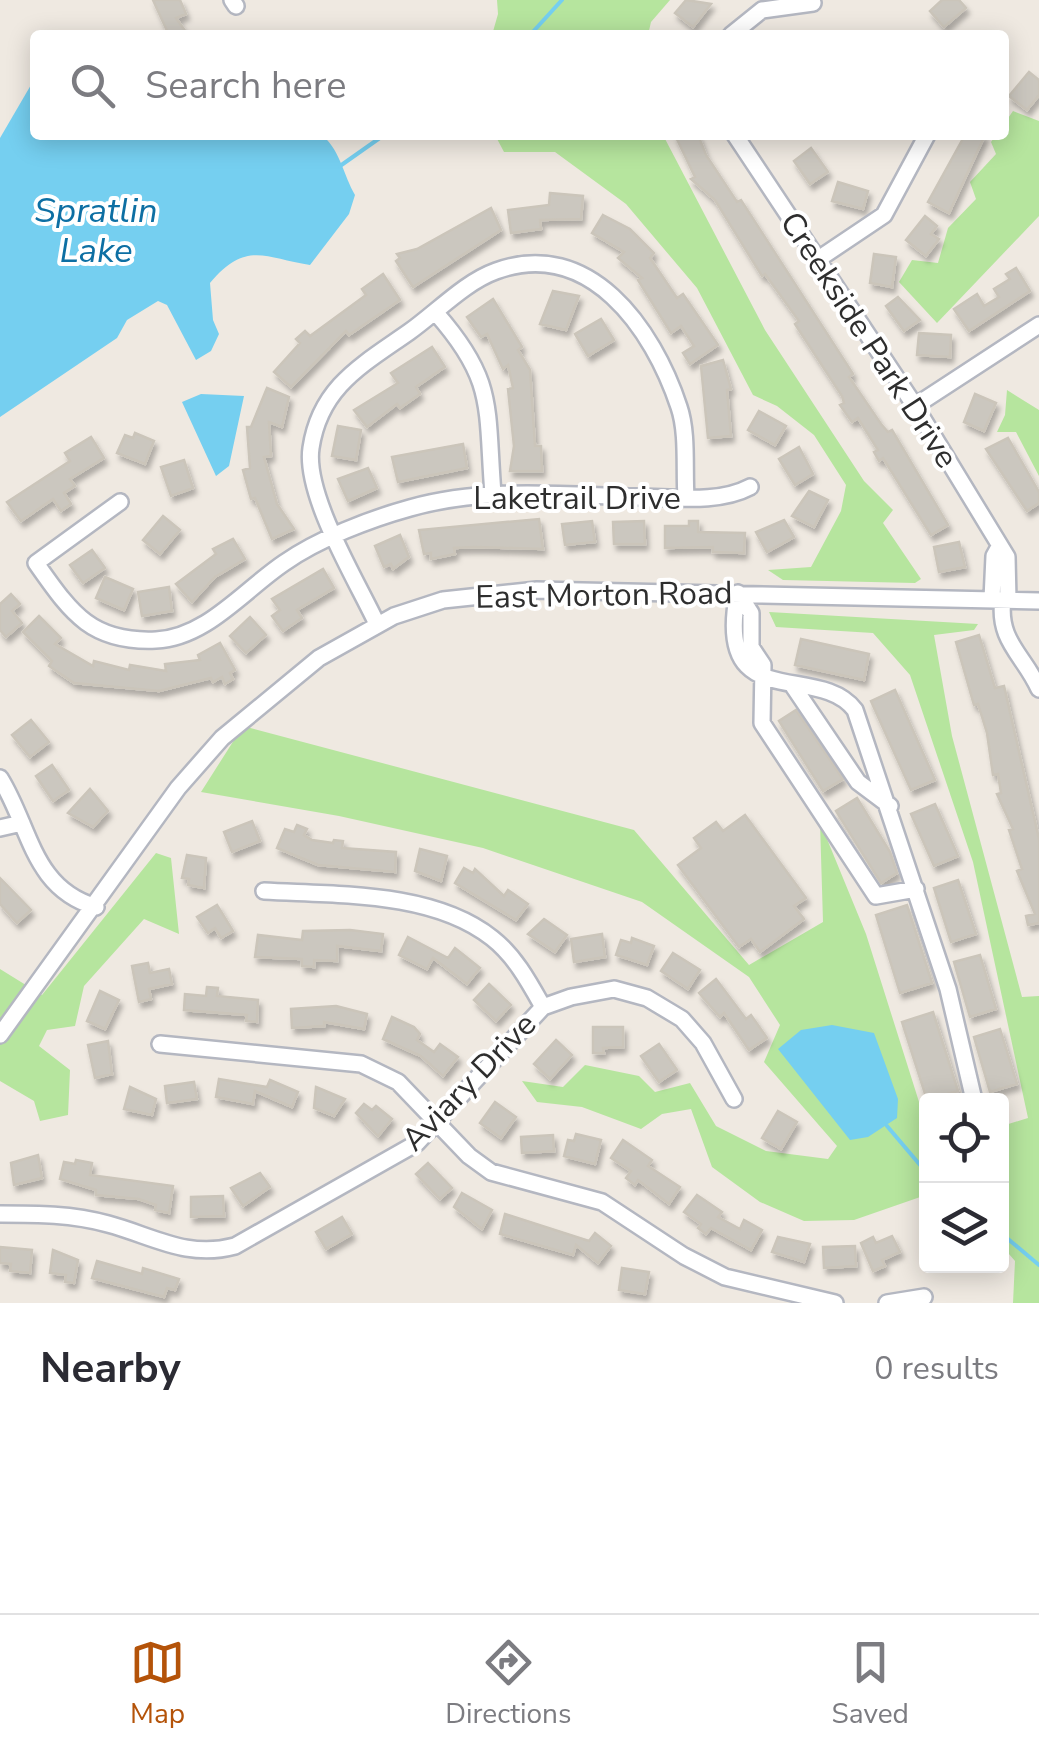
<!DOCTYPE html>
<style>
:root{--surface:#fff;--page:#f7f7f7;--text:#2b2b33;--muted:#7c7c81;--line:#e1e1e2;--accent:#b45309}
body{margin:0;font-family:"Nunito Sans",sans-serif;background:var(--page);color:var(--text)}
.controls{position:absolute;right:30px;bottom:30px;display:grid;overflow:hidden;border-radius:10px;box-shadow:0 5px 25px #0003}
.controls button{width:90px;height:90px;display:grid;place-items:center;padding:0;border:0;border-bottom:2px solid var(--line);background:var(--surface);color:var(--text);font:50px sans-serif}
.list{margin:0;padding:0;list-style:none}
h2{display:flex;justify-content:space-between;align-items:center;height:130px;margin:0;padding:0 40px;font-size:42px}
h2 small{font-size:32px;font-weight:400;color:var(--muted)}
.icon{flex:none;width:55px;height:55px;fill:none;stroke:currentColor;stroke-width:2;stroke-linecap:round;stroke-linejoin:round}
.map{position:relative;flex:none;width:1039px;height:1303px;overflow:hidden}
.search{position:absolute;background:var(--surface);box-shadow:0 5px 25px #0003;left:30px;right:30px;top:30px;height:110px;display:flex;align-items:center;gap:25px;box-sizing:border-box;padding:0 35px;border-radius:10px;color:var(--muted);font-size:38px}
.sheet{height:310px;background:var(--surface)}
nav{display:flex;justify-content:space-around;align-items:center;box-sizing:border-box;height:140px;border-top:2px solid var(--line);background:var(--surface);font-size:28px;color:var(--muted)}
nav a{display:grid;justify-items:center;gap:5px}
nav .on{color:var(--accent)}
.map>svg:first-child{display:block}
.green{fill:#b6e59e}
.water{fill:#75cff0}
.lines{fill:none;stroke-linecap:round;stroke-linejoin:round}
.stream{stroke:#75cff0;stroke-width:4}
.building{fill:#cbc7bf;stroke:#cbc5ba;stroke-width:2.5;filter:url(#shadow)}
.minor-casing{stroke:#b4b7c1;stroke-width:20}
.minor{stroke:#fff;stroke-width:15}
.labels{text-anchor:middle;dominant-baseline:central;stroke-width:8;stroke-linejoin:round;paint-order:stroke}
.street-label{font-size:32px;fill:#2e2e2e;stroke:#fff}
.water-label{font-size:35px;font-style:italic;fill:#0d6fa3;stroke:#fff}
</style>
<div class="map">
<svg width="1039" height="1303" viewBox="0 0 1039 1303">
<defs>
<filter id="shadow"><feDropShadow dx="3" dy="5.5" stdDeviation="2.5" flood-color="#0004"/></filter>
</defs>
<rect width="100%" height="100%" fill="#efe9e1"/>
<path class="green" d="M497,0H670L651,22L648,35H492L498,14Z
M1013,111L1039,121V216L937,323L899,282L912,260L938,263L948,228L976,199L970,182L996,154L991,142L996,135H1004V124Z
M495,135H663L765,330L864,481L893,510L883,523L921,579L915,583L783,580L768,570L811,567L841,511L846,485L814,435L777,406L753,395L697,288L626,204L555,152H504Z
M1007,390L1039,410V476L1016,432H997L1005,415Z
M769,612L978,624L974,630L934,635L952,736L1022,997L1039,996V1303H1013L1015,1261L1002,1246V1126L1028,1118L973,862L910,675L873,633L776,627Z
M243,726L634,830L749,965L823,922L820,822L866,934L926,1124V1195L854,1220L804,1221L760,1202L712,1167L691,1109L662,1114L641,1129L582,1107L537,1102L522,1081L563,1087L585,1065L639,1076L655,1092L690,1083L716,1126L766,1151L828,1159L837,1146L764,1062L780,1025L749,977L642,902L483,848L339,816L201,792Z
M156,853L171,858L179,934L144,919L84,986L75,1026L47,1030L39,1046L70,1070L68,1115L40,1121L34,1101L0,1081V969L42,995Z"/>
<path class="water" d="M35,78V135H214L230,140L324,137C340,151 344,176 355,195L349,214L310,265C265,258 246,240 210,283L213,320L219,334L211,351L196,360L167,305L158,301L127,320L117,338L0,417V138Z
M201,394L244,396L229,466L216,476L182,402Z
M832,1025L874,1033L898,1099L897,1118L868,1137L850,1140L778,1049L801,1030Z"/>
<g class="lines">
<path class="stream" d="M530,35L562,0
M340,166L384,135
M887,1126L926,1172
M1002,1234L1039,1265"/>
</g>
<path class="building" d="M153,0H180L186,14L176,18L188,35H169Z
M686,0L711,4L693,27L675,13Z
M942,0H959L966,8L944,27L930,11Z
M1029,72L1039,80V95L1027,110L1009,96Z
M675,135H698L706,155L737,202L741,200L853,374L849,377L881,424L888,432L892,430L948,525L931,535L883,458L879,461L874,452L878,450L858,418L852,422L840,405L844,403L842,396L795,324L799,321L765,274L762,276L715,200L691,179L695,177Z
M965,135H985L949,213L928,202Z
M811,148L828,172L810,184L794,161Z
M838,182L868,191L863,209L832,201Z
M550,193L583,196L581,219L540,220L541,229L511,233L508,210L549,205Z
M491,208L501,230L413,287L396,261L400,258L397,254L417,249Z
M603,215L630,229L654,253L650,258L677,298L683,294L718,345L690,364L683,353L694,346L681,326L671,333L638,280L642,278L618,258L624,252L592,233Z
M925,216L937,226L931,234L939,239L926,256L906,240Z
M874,254L896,257L892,287L870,283Z
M1016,268L1030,291L969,331L954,309L977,294L984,306L999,297L994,289L1010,279L1006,274Z
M383,274L400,300L349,335L346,331L291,387L274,372L300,343L296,339L305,331L310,336L366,295L362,289Z
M553,291L579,296L566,330L540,324Z
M898,297L920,320L904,331L886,306Z
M493,299L522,347L518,350L530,370L535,446H541L542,471H510L514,446L508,389L513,388L508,365L503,369L487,334L481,337L467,317Z
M601,319L614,340L588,356L575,334Z
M919,333L951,335L950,357L917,355Z
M432,347L445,367L416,387L420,394L400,408L397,404L367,427L354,410L398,383L391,373Z
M723,360L731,389L727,390L731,436L708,438L701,366Z
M267,388L289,397L282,427L269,422L271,456L264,457L277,504L294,529L272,539L255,498L251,499L243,470L250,468L247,427H251Z
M975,394L996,403L984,431L964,422Z
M759,411L786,426L775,445L748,430Z
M338,426L361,430L356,460L332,456Z
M135,433L154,441L145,464L117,453L125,435L133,438Z
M91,437L104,458L70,479L75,486L64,493L71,504L61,511L53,499L21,521L7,502L70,461L65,453Z
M1008,438L1039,492V503L1027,511L986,449Z
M463,444L467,468L398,482L392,457Z
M799,447L813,474L795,485L779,459Z
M184,460L193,488L171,496L161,467Z
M368,468L377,488L348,501L338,479Z
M809,491L828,500L814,527L792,516Z
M163,516L180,530L160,554L143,540Z
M539,519L543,549L475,547L454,548L455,554L431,559V553L424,554L419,530Z
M784,520L794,537L767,552L756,532Z
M592,521L595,542L565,545L562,524Z
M644,521L645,544H614L613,522Z
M689,521H698V532L745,533L744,553L713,552V547L665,548V526H689Z
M400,535L409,557L393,569L391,564L384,567L375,546Z
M233,539L245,559L215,577L192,602L176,584L216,554L213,549Z
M959,542L965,567L939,572L934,547Z
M92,550L105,568L83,583L70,565Z
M323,569L334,588L297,610L302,618L283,631L272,616L280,610L272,599Z
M105,577L133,589L124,610L96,598Z
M169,587L172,611L142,616L138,592Z
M11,594L20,604L12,611L22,623L6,637L0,630V604Z
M39,616L61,638L55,644L93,666L94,661L129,670L130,665L166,671L165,664L200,660L198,655L220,643L235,670L230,673L233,679L225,684L222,677L213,682L211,678L159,691L74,683L49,666L52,661L23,632Z
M250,617L266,635L246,653L230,636Z
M979,635L995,688L1004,686L1039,839V923L1028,925L1026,916L1035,914L1017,871L1022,869L1009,830L1013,829L997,794L1001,793L998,774L993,775L987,733L978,704L974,705L956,642Z
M801,639L869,654L864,680L795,665Z
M895,690L935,780L911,790L871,701Z
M796,710L843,779L823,791L779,721Z
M31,720L49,742L30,757L12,735Z
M52,765L69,790L53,801L36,776Z
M90,789L108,811L93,827L68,813Z
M857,798L890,852L897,873L881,883L836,811Z
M935,804L958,856L934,866L911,814Z
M745,815L806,898L794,906L804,919L760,952L751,939L739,947L678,865L701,848L694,838L716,822L723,831Z
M252,821L260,841L232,852L224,832Z
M297,825L307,829L304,835L312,840L333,843L334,840L343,841L342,848L396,852L395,872L318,865L277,848L285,829L294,832Z
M420,849L447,856L441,881L415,871Z
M187,855L206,858L204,888L188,885L189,879L182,878Z
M464,868L473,873L475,869L504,896L508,890L528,904L516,920L455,883Z
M0,878L31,910L17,923L0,904Z
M958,880L976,934L951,942L934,888Z
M217,905L233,931L221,938L215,928L208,933L197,917Z
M907,905L932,983L900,993L876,915Z
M544,919L567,935L555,952L528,934Z
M350,930L383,934L381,951L337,946V961L314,960V967L302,966V959L255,957L258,935L302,940L303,931Z
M602,934L605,957L574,962L571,939Z
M408,937L448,958L455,948L480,968L467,984L433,958L427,969L399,955Z
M632,938L654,946L647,965L616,955L621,940L631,943Z
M673,953L700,970L688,989L661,971Z
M980,955L996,1009L970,1017L954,962Z
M148,963L150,973L169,969L172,984L149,989L151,999L139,1002L132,966Z
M716,979L746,1019L751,1015L767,1038L749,1050L724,1013L720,1017L699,993Z
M489,984L511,1005L496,1021L474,1000Z
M207,987L218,988L217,996L258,1000L257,1022L246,1021L247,1015L184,1010L185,994L206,996Z
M100,991L119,1000L105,1029L87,1021Z
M336,1006L367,1014L364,1029L324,1022V1026L292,1028L291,1009Z
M933,1012L958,1091L927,1100L902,1022Z
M392,1017L414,1027L420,1034L417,1040L434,1052L440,1044L458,1057L443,1076L421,1056L383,1039Z
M593,1027H623V1047L603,1048L604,1053H593Z
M1000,1029L1017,1084L990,1092L974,1037Z
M556,1040L572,1055L550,1079L534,1064Z
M108,1041L112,1074L95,1078L88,1045Z
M659,1044L677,1070L659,1082L641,1056Z
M219,1079L267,1087L270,1080L298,1092L292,1107L255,1091L253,1104L216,1097Z
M194,1082L197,1099L167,1103L165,1086Z
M130,1087L156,1099L152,1115L124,1109Z
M316,1087L345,1099L334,1116L314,1108Z
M495,1102L516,1117L501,1138L480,1123Z
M364,1104L372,1110L376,1106L392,1119L378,1136L356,1113Z
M778,1111L797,1122L781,1149L762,1138Z
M576,1134L601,1140L595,1164L564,1156L568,1140L574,1141Z
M553,1135L554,1151L522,1153L521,1137Z
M623,1140L652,1160L648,1166L680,1187L669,1204L638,1180L635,1185L626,1178L631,1171L611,1158Z
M38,1155L42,1178L14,1185L11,1163Z
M76,1160L92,1163L90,1175L173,1186L169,1213L155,1210L156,1205L139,1199L96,1195V1190L60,1179L64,1162L75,1164Z
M428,1163L452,1188L440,1199L416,1174Z
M260,1173L270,1187L243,1206L231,1188Z
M462,1193L492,1210L482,1229L454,1207Z
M697,1195L722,1212L718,1217L740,1229L744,1220L762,1230L751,1250L711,1228L706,1234L698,1228L701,1224L684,1212Z
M223,1196L224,1216L191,1217V1197Z
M505,1214L589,1241L595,1233L611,1246L598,1263L576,1245L573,1255L500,1234Z
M342,1217L352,1234L326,1249L316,1232Z
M892,1236L900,1252L882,1260L885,1266L873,1271L861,1243L873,1237L876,1243Z
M778,1237L810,1244L804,1262L772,1252Z
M855,1246L856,1266L824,1268L823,1247Z
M0,1247L32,1250L30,1273L10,1271L11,1264L0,1263Z
M53,1250L78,1260L74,1283L65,1282L66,1275L50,1273Z
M97,1261L142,1274L143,1268L179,1279L175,1290L167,1288L164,1297L92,1278Z
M622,1268L649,1272L645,1294L619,1290Z"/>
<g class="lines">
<g class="minor-casing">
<path id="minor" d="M232,0L236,6
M731,35L762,10L813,3
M735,135L915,406L1007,557L1008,600
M817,260L884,215L927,135
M436,313C496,381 486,407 493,494
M915,406L1039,325
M120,502L36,563C70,611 90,643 156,640C206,638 244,590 284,563C318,539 370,519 410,508C484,487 561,495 637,497C673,497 718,504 750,487
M738,593C713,717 818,661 855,710L948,989L974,1100
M738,593L751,613V647L763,665L762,723L876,896L916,889
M992,599L994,556L999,547
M1003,599C997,641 1024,655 1039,689
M377,624C357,581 304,495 311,448C320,387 362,365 409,332C436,313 465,282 496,271C589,237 653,328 679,407C688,433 684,470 686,497
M793,686L858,782L890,806
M0,778C31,828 32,888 96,907
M0,828L22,823
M264,891C336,895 433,891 492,938C515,956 529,982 543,1007
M0,1035L178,788L222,738L319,658L394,616L443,600L537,590L1039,601
M160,1044L361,1064L398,1082L469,1156L491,1172L602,1202L684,1256L725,1277L835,1303
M0,1214C37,1214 72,1214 108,1224C153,1236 187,1259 235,1246L417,1143L543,1007L571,997L614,989L647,998L682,1019L703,1043L734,1099
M887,1303L924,1297"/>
</g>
<use href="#minor" class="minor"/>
</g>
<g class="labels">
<g class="street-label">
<text transform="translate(869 340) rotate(57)">Creekside Park Drive</text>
<text x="577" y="498">Laketrail Drive</text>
<text transform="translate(604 595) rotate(-1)">East Morton Road</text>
<text transform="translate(469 1082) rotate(-46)">Aviary Drive</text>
</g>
<g class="water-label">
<text x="96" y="210">Spratlin<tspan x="96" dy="40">Lake</tspan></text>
</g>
</g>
</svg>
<div class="controls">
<button><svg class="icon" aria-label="locate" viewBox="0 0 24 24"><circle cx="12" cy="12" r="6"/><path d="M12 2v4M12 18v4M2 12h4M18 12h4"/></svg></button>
<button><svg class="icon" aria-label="layers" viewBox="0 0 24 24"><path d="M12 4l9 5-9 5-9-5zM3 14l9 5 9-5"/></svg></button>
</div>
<div class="search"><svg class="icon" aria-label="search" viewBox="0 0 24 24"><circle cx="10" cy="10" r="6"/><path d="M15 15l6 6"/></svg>Search here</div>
</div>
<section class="sheet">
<h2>Nearby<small>0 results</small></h2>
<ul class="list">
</ul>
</section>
<nav>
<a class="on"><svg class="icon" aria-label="map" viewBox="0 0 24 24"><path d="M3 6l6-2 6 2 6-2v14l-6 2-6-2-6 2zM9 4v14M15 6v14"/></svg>Map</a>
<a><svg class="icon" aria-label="directions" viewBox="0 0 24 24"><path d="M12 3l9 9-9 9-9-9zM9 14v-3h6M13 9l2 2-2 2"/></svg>Directions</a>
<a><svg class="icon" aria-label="saved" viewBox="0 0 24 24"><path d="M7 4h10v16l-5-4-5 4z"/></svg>Saved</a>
</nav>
